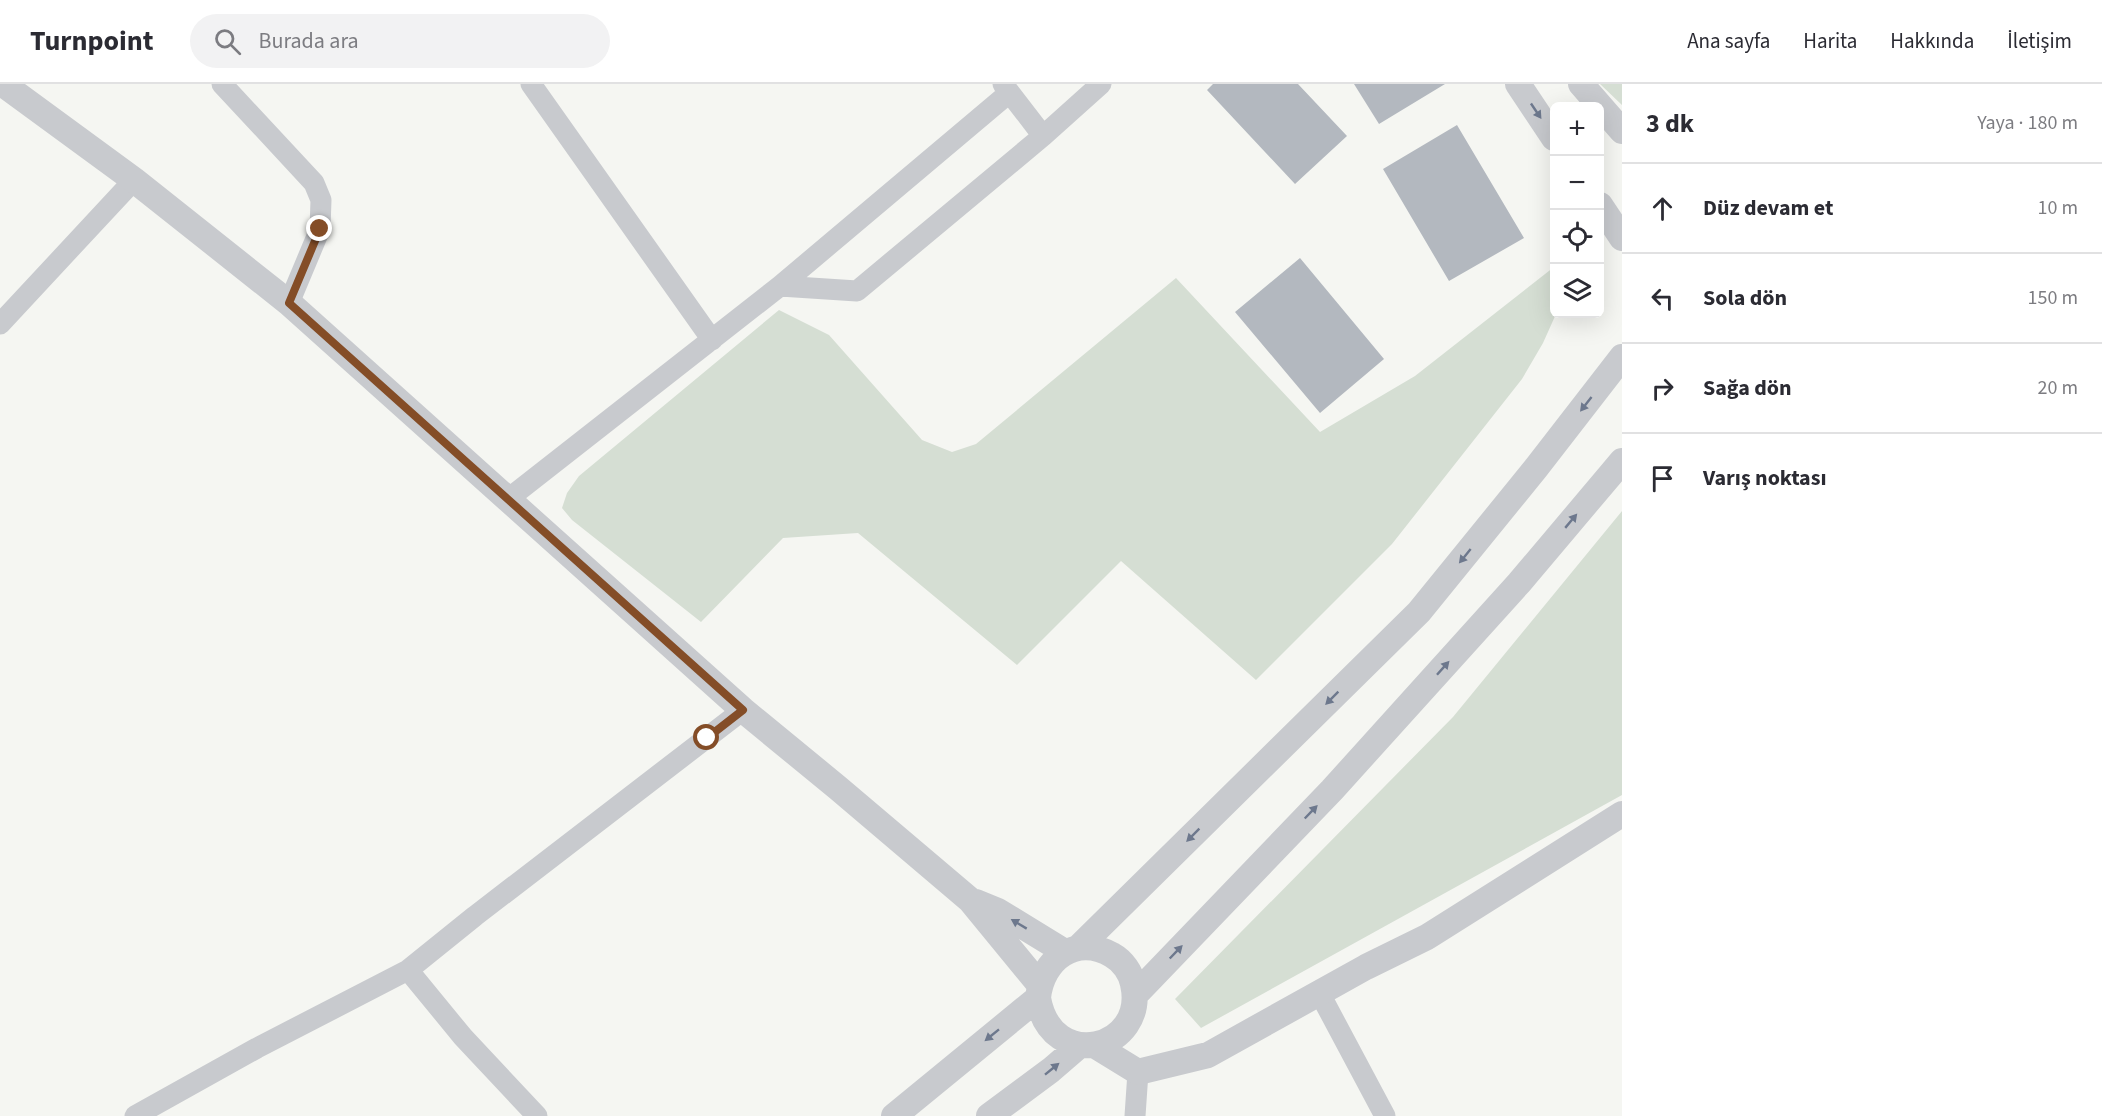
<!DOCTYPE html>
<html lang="tr">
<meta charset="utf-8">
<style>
:root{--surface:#fff;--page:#f2f2f3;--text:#2b2b33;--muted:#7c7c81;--line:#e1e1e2}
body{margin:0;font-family:"Source Sans 3",sans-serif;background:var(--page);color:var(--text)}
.controls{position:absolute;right:18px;top:18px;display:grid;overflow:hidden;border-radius:9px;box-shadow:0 6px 24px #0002}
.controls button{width:54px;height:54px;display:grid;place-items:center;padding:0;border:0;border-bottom:2px solid var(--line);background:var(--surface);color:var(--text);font:30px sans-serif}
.stop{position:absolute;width:18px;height:18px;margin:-14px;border:4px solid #844d27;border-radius:50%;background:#fff}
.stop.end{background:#844d27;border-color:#fff;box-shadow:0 2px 6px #0008}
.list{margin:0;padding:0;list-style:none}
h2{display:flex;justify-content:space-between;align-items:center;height:78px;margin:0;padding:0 24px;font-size:26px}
h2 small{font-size:20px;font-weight:400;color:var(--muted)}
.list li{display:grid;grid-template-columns:39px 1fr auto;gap:18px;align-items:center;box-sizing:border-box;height:90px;padding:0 24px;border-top:2px solid var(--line)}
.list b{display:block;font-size:22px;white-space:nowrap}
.list em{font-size:20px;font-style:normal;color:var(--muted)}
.icon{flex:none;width:33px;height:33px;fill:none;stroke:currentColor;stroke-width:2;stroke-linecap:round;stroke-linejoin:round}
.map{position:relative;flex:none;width:1622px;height:1032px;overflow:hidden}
header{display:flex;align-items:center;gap:36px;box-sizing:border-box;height:84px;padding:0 30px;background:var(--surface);border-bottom:2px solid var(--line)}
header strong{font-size:28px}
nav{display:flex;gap:33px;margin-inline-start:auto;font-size:21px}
.search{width:420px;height:54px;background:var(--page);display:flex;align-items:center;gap:15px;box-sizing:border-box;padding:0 21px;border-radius:33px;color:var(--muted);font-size:22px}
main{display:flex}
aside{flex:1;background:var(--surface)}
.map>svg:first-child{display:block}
.green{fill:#d5ded3}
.building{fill:#b3b8bf}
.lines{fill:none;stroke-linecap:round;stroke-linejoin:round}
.minor{stroke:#c8cace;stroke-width:21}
.tertiary{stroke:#c8cace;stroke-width:26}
.oneway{fill:#6d788d}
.route{stroke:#844d27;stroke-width:8}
</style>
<header>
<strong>Turnpoint</strong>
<div class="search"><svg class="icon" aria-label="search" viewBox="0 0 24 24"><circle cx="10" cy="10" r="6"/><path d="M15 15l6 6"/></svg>Burada ara</div>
<nav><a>Ana sayfa</a><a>Harita</a><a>Hakkında</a><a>İletişim</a></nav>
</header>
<main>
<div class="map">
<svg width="1622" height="1032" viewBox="0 0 1622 1032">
<rect width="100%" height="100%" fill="#f5f6f2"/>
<path class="green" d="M1600,0H1622V21Z
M1554,183L1556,230L1543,259L1522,295L1392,460L1256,596L1121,477L1017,581L858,449L783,454L701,538L572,436L562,424L567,409L579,392L779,226L829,251L922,356L952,368L976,360L1176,194L1320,348L1415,292Z
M1622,427V711L1201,944L1175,915L1453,633Z"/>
<path class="building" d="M1213,0H1298L1347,52L1295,100L1207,6Z
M1354,0H1445L1379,40Z
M1457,41L1524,154L1449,197L1383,85Z
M1300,174L1384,275L1320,329L1235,228Z"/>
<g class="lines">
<path class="minor" d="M222,0L314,99L321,116L320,145L289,219
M531,0L712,256
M1003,0L1043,52
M780,202L857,207L1043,52L1101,0
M0,240L134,96
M508,415L780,202L1009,9
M1320,910L1385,1032
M135,1032L257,964L408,886
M537,1032L463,953L408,886L475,832L743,626
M1135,1032L1138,988"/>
<path class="tertiary" d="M3,0L134,96L289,219L743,626L838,704L970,816L1039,900
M1518,0L1554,54
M1581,0L1622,47
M1600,121L1622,154
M976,818L998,827L1065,868
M1078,864L1419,528L1536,384L1622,273
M1136,910L1332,706L1519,499L1622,377
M1094,961L1138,988L1208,971L1366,883L1427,853L1622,730
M894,1032L1038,914C1042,875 1076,850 1112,871C1123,877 1131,889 1133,900C1148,966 1051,990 1038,914
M989,1032L1051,986L1080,961"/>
</g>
<defs><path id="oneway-solid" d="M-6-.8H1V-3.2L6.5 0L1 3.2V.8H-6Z" transform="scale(1.5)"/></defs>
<g class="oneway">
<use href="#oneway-solid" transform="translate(1536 27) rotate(56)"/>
<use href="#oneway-solid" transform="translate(1586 320) rotate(128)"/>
<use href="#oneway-solid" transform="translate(1571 437) rotate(-50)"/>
<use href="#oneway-solid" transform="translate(1465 472) rotate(129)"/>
<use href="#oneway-solid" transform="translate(1443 584) rotate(-48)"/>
<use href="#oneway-solid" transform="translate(1332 614) rotate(135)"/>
<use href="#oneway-solid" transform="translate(1311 728) rotate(-46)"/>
<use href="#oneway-solid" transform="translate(1193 751) rotate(135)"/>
<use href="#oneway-solid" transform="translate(1019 840) rotate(-149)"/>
<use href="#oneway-solid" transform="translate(1176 868) rotate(-46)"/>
<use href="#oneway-solid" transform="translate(992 951) rotate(141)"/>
<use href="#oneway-solid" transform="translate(1052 985) rotate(-39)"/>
</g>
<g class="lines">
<path class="route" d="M320,145L289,219L743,626L707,654"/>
</g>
</svg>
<div class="controls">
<button>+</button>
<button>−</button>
<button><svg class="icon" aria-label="locate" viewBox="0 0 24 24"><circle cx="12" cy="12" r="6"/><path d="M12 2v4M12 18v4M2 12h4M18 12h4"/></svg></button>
<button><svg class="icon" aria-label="layers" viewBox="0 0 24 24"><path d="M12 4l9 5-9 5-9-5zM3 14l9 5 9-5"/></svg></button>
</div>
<div class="stop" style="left:707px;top:654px"></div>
<div class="stop end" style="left:320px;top:145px"></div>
</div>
<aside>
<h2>3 dk<small>Yaya · 180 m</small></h2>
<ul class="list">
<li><svg class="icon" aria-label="ahead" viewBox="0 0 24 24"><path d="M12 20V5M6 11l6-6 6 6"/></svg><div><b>Düz devam et</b></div><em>10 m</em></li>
<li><svg class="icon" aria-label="left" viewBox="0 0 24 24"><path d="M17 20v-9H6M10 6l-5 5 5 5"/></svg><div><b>Sola dön</b></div><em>150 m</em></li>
<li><svg class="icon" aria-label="right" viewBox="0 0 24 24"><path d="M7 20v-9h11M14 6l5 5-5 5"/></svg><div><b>Sağa dön</b></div><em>20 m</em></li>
<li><svg class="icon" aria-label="arrive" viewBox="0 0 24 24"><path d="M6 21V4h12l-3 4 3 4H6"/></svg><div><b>Varış noktası</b></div></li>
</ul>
</aside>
</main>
